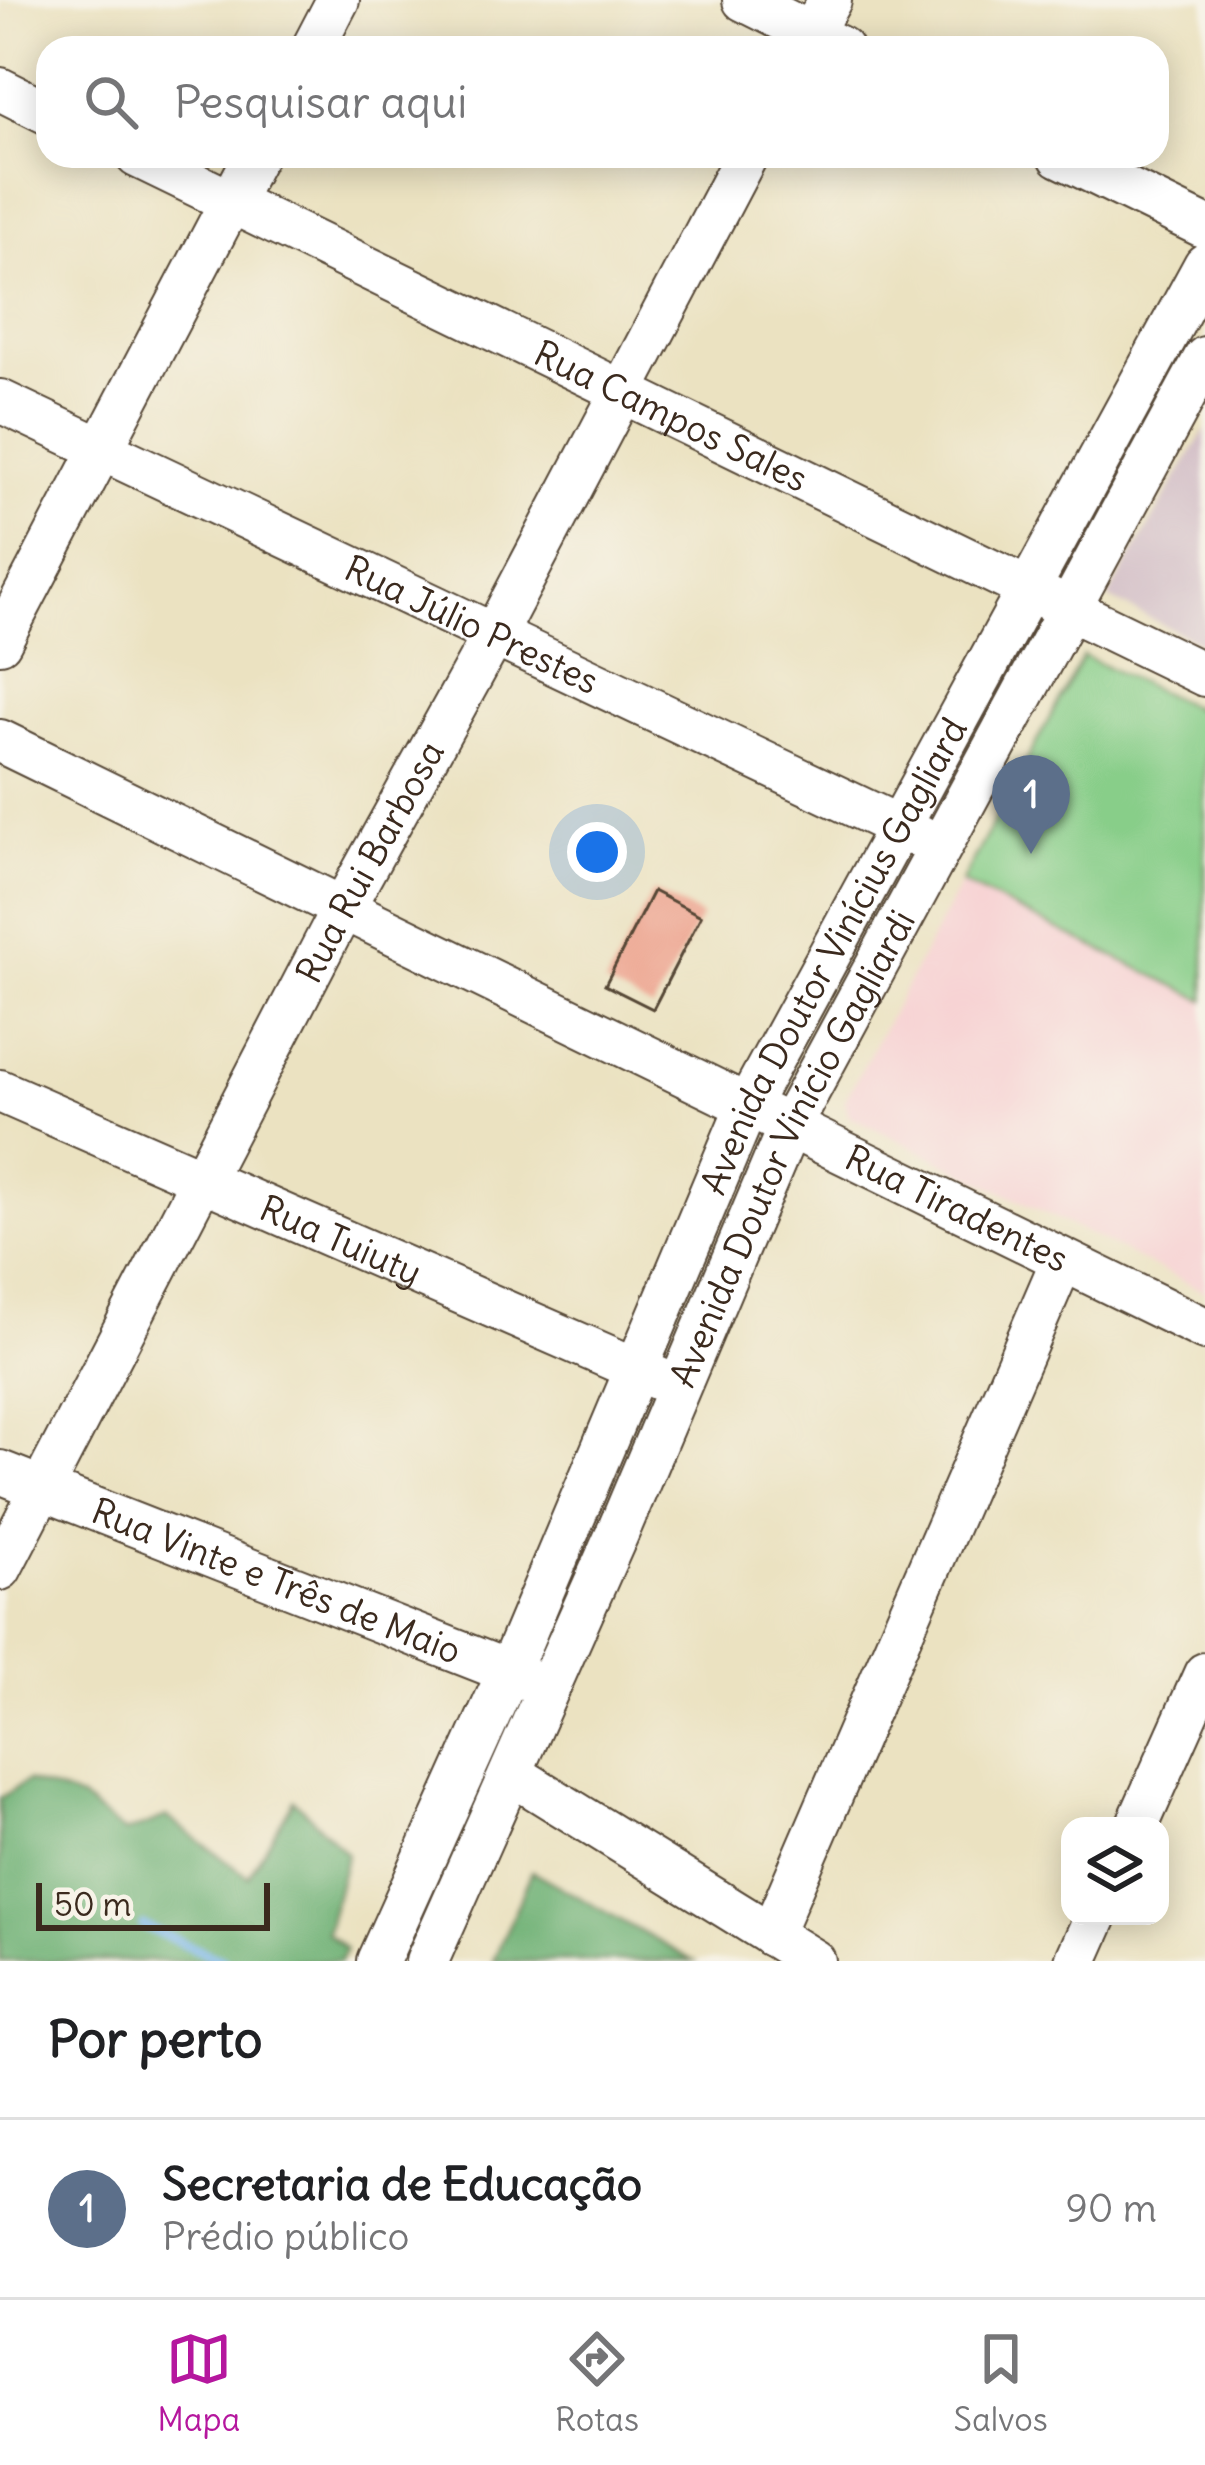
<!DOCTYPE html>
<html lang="pt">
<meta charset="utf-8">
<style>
:root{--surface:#fff;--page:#f6f6f6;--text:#202124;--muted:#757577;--line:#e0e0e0;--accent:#b5179e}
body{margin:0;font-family:Delius,sans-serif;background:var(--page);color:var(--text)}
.controls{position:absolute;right:36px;bottom:36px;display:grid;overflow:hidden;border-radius:24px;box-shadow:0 6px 30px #0003}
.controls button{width:108px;height:108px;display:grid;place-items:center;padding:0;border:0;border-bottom:3px solid var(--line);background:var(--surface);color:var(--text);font:60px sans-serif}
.scale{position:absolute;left:36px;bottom:30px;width:234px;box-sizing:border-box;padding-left:12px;border:6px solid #3b2a1e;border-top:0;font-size:33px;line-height:42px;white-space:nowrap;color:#3b2a1e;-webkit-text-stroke:9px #f7f3e8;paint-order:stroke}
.you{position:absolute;left:597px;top:852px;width:42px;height:42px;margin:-30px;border:9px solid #fff;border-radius:50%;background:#1a73e8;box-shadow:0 0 0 18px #1a73e833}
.badge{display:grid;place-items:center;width:78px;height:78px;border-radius:50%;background:var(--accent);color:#fff;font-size:39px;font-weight:700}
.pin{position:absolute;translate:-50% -99px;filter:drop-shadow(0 3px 6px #0008)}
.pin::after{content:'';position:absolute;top:63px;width:42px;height:36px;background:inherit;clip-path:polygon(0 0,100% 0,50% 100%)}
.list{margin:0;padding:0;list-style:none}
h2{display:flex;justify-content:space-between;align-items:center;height:156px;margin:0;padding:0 48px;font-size:51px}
h2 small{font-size:39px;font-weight:400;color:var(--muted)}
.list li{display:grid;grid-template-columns:78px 1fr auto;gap:36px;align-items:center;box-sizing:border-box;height:180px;padding:0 48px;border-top:3px solid var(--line)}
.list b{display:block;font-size:45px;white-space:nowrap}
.list p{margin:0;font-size:39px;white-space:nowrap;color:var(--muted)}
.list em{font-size:39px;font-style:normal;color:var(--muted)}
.icon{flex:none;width:66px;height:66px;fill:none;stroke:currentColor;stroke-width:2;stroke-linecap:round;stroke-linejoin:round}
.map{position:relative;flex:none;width:1205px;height:1961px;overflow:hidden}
.search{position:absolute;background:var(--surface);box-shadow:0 6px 30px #0003;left:36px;right:36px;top:36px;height:132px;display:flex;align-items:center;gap:30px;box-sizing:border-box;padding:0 42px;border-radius:36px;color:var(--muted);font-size:45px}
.sheet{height:336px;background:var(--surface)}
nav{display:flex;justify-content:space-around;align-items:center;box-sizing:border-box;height:168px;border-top:3px solid var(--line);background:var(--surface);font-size:33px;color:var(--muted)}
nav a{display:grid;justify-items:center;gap:6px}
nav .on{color:var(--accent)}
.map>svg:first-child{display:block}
.built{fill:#f7cfd1}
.industrial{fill:#d2bdc6}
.green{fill:#88ce89;stroke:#627c54;stroke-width:3}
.forest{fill:#6eb175;stroke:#546e4a;stroke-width:3}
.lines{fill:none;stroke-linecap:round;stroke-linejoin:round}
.stream{stroke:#74b4e8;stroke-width:9}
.building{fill:#ec9c86}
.minor-casing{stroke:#554636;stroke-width:46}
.minor{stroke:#fff;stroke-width:42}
.labels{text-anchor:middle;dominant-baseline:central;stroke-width:9;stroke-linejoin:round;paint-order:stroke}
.street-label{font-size:36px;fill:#3b2a1e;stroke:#f7f3e8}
</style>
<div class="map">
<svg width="1205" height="1961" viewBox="0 0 1205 1961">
<rect width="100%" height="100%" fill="#f7f3e8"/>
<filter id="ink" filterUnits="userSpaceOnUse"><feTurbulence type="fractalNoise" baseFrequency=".00833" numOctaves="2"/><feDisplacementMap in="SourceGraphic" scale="24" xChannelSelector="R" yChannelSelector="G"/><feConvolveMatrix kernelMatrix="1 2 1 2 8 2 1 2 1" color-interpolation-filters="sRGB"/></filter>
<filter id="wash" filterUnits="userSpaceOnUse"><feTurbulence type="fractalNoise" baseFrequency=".004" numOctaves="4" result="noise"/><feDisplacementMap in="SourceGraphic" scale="48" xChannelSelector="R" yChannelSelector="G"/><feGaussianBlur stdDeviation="2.7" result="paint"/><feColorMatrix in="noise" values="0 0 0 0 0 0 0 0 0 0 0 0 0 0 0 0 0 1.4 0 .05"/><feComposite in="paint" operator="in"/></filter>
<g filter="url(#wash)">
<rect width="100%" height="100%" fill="#ebe2c1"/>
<path class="built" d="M961,883L1205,1000V1292L848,1115L844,1102Z"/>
<path class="industrial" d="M1205,429V645L1108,598Z"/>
<path class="green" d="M1083,656L1205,713V1000L961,883Z"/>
<path class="forest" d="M27,1781L81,1799L125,1833L167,1817L248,1877L294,1800L347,1854L326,1933L346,1949L340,1961H0V1798Z
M532,1871L693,1961H493Z"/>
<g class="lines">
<path class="stream" d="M143,1926L224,1961"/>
</g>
<g id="blocks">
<path class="building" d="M653,891L701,916L653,1009L605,985Z"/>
</g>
</g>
<g filter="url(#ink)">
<use href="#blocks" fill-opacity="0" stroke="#554636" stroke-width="3"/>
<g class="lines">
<g class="minor-casing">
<g id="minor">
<path d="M744,0L841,48"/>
<path d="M313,48L338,0"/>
<path d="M803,48L830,0"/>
<path d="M0,89L48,113"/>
<path id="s1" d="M137,156L1205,675"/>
<path d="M1060,156L1205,227"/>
<path id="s2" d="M0,401L921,837"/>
<path d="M0,642L255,156"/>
<path id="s3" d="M0,741L1205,1329"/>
<path id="s4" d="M0,1091L659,1379"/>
<path id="s5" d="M0,1472L535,1682"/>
<path id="s6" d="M0,1569L343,908L495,633L746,156"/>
<path d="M512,1774L814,1961"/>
<path d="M1137,1826L1205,1674"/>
<path d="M771,1935L1062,1261"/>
<path id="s7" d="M378,1961L509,1671L748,1104L1205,265"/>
<path id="s8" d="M427,1961L617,1534L789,1127L1205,358"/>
<path d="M1076,1961L1096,1916"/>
</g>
</g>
<use href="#minor" class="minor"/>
</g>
</g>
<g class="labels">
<g class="street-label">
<text stroke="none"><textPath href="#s1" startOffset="594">Rua Campos Sales</textPath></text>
<text stroke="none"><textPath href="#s2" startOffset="522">Rua Júlio Prestes</textPath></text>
<text stroke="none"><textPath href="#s6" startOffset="798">Rua Rui Barbosa</textPath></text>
<text stroke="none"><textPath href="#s7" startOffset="1104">Avenida Doutor Vinícius Gagliard</textPath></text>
<text stroke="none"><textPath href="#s8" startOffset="891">Avenida Doutor Vinício Gagliardi</textPath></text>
<text stroke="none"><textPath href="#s3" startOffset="1065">Rua Tiradentes</textPath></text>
<text stroke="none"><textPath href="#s4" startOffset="372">Rua Tuiuty</textPath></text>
<text stroke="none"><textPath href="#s5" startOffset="297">Rua Vinte e Três de Maio</textPath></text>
</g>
</g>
</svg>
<div class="controls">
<button><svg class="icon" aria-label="layers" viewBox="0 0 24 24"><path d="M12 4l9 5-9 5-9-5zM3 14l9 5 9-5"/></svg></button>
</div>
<div class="scale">50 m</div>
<div class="you"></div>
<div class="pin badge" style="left:1031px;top:854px;background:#5c6f8a">1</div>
<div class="search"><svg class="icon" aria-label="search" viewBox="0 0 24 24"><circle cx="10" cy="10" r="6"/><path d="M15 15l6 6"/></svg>Pesquisar aqui</div>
</div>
<section class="sheet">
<h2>Por perto<small></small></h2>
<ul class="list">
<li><span class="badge" style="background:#5c6f8a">1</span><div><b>Secretaria de Educação</b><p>Prédio público</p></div><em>90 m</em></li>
</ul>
</section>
<nav>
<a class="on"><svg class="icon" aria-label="map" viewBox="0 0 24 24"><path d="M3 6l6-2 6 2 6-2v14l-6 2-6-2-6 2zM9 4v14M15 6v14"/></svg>Mapa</a>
<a><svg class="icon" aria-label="directions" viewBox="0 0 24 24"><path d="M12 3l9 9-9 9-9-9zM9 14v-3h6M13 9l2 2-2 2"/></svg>Rotas</a>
<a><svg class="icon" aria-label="saved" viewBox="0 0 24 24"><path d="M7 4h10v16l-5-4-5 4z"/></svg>Salvos</a>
</nav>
